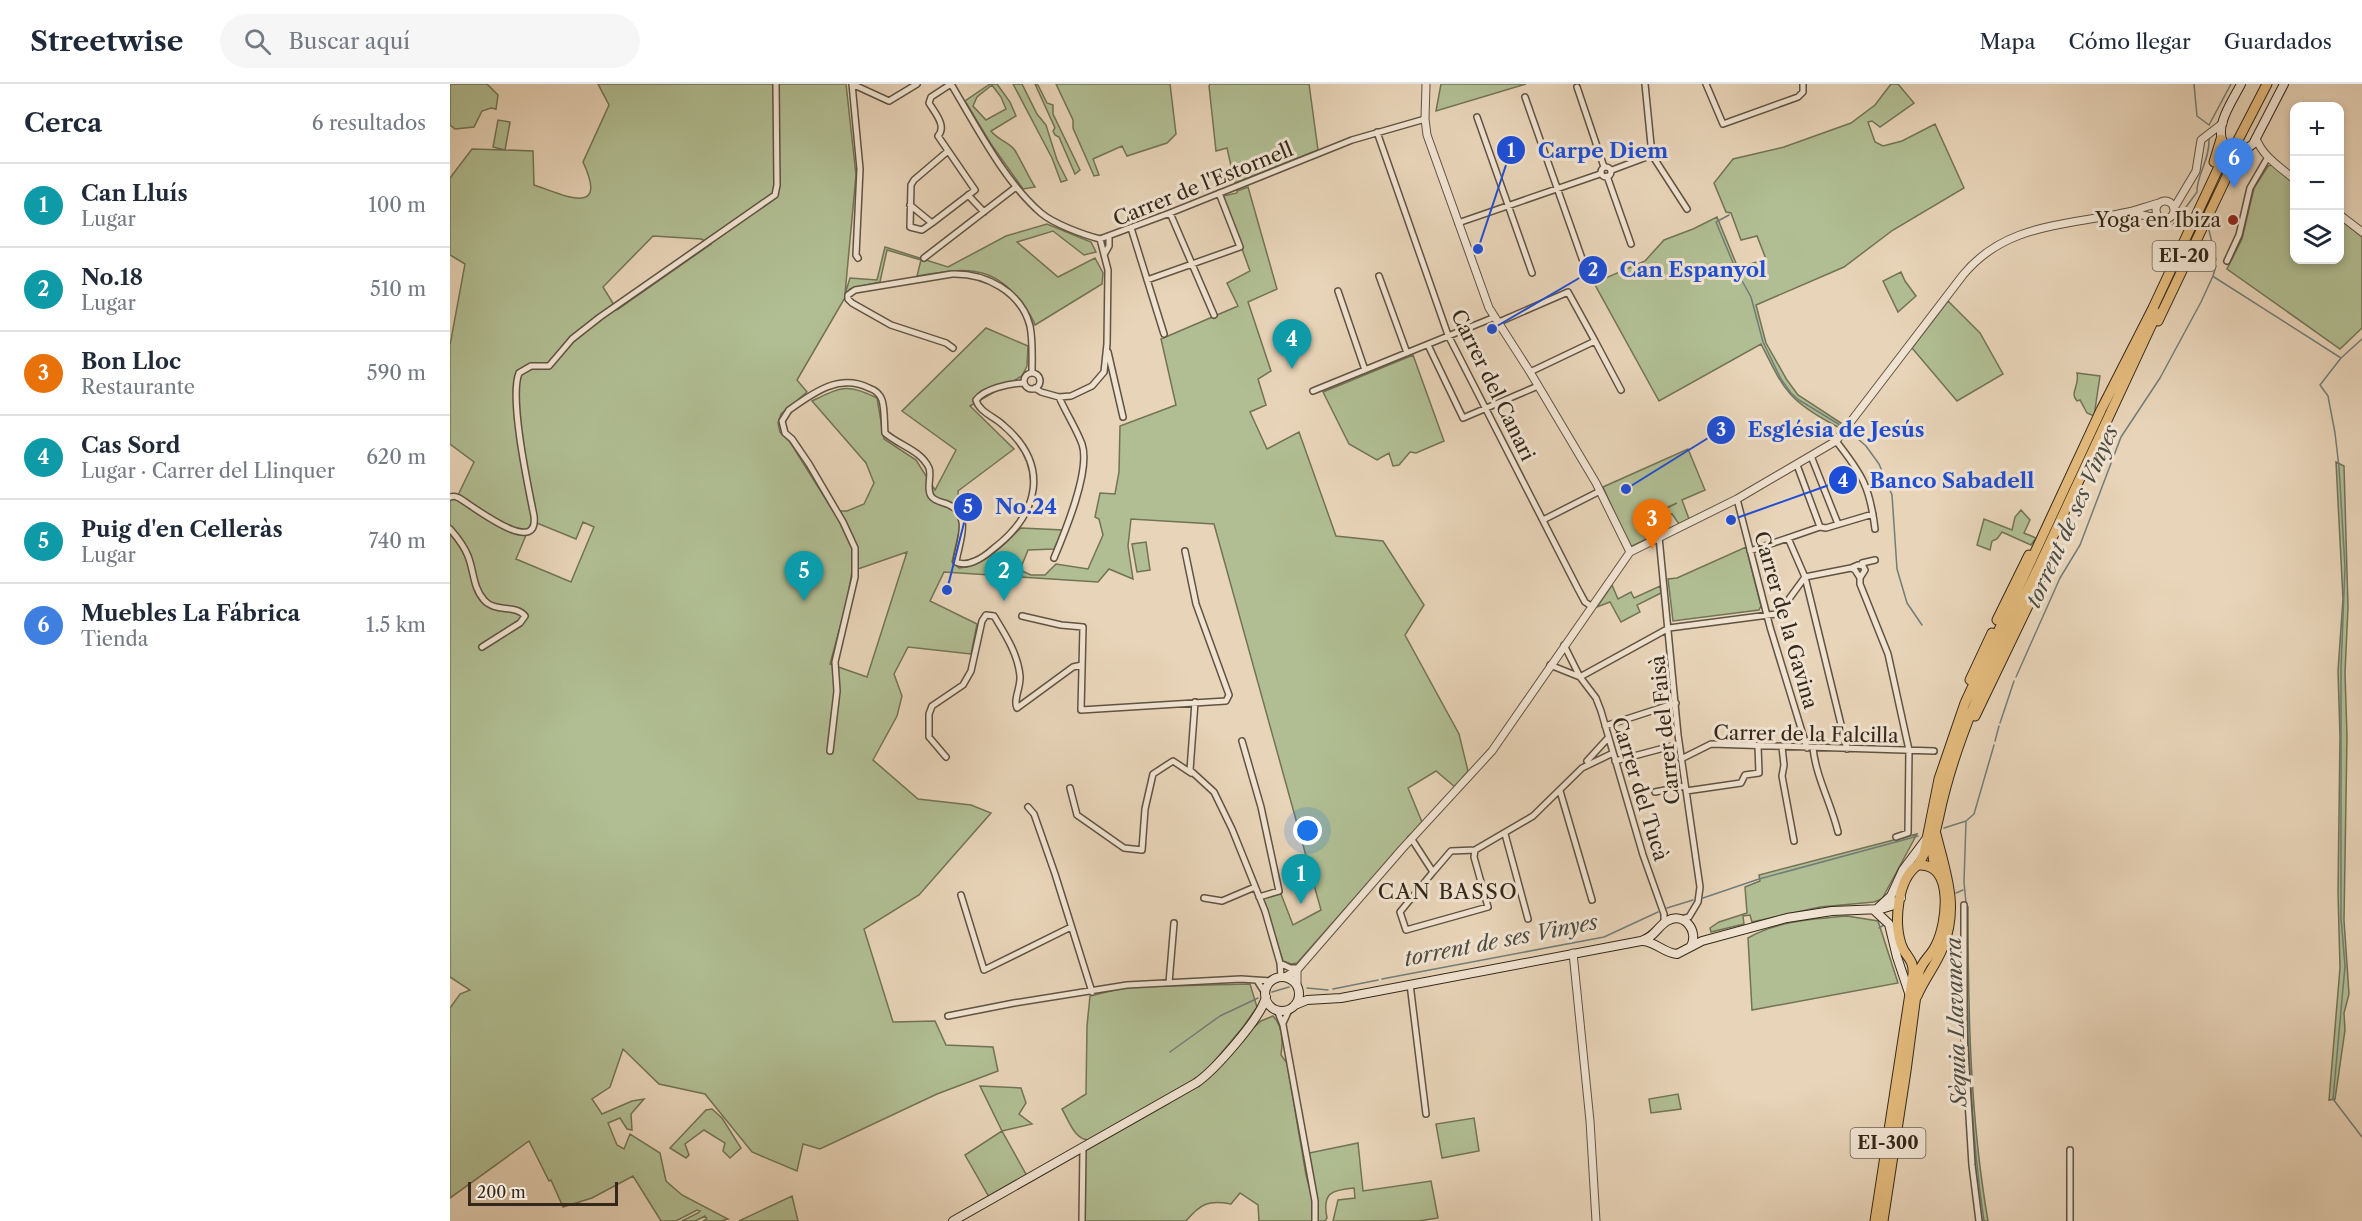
<!DOCTYPE html>
<html lang="es">
<meta charset="utf-8">
<style>
:root{--surface:#fff;--page:#f6f6f7;--text:#1f2937;--muted:#747a83;--line:#e0e1e3;--accent:#0b8043}
body{margin:0;font-family:"Libre Caslon Text",serif;background:var(--page);color:var(--text)}
.controls{position:absolute;right:18px;top:18px;display:grid;overflow:hidden;border-radius:12px;box-shadow:0 3px 9px #0003}
.controls button{width:54px;height:54px;display:grid;place-items:center;padding:0;border:0;border-bottom:2px solid var(--line);background:var(--surface);color:var(--text);font:30px sans-serif}
.scale{position:absolute;left:18px;bottom:15px;width:150px;box-sizing:border-box;padding-left:6px;border:3px solid #33281a;border-top:0;font-size:16px;line-height:21px;white-space:nowrap;color:#33281a;-webkit-text-stroke:4px #f0e3d1;paint-order:stroke}
.you{position:absolute;left:858px;top:747px;width:21px;height:21px;margin:-15px;border:4px solid #fff;border-radius:50%;background:#1a73e8;box-shadow:0 0 0 9px #1a73e833}
.badge{display:grid;place-items:center;width:39px;height:39px;border-radius:50%;background:var(--accent);color:#fff;font-size:20px;font-weight:700}
.pin{position:absolute;translate:-50% -50px;filter:drop-shadow(0 2px 3px #0008)}
.pin::after{content:'';position:absolute;top:32px;width:21px;height:18px;background:inherit;clip-path:polygon(0 0,100% 0,50% 100%)}
.list{margin:0;padding:0;list-style:none}
h2{display:flex;justify-content:space-between;align-items:center;height:78px;margin:0;padding:0 24px;font-size:26px}
h2 small{font-size:20px;font-weight:400;color:var(--muted)}
.list li{display:grid;grid-template-columns:39px 1fr auto;gap:18px;align-items:center;box-sizing:border-box;height:84px;padding:0 24px;border-top:2px solid var(--line)}
.list b{display:block;font-size:22px;white-space:nowrap}
.list p{margin:0;font-size:20px;white-space:nowrap;color:var(--muted)}
.list em{font-size:20px;font-style:normal;color:var(--muted)}
.icon{flex:none;width:33px;height:33px;fill:none;stroke:currentColor;stroke-width:2;stroke-linecap:round;stroke-linejoin:round}
.map{position:relative;flex:none;width:1912px;height:1137px;overflow:hidden}
header{display:flex;align-items:center;gap:36px;box-sizing:border-box;height:84px;padding:0 30px;background:var(--surface);border-bottom:2px solid var(--line)}
header strong{font-size:28px}
nav{display:flex;gap:33px;margin-inline-start:auto;font-size:21px}
.search{width:420px;height:54px;background:var(--page);display:flex;align-items:center;gap:15px;box-sizing:border-box;padding:0 21px;border-radius:33px;color:var(--muted);font-size:22px}
main{display:flex}
aside{flex:1;background:var(--surface)}
.map>svg:first-child{display:block}
.green{fill:#b1be93;stroke:#727356;stroke-width:1.5;fill-rule:evenodd}
.lines{fill:none;stroke-linecap:round;stroke-linejoin:round}
.stream{stroke:#717d79;stroke-width:1.5}
.minor-casing{stroke:#605342;stroke-width:8}
.tertiary-casing{stroke:#605342;stroke-width:9}
.secondary-casing{stroke:#33281a;stroke-width:10}
.primary-casing{stroke:#33281a;stroke-width:11}
.trunk-casing{stroke:#33281a;stroke-width:11}
.minor{stroke:#f0e3d1;stroke-width:5}
.tertiary{stroke:#f0e3d1;stroke-width:7}
.secondary{stroke:#f0e3d1;stroke-width:8}
.primary{stroke:#e4ba7c;stroke-width:9}
.trunk{stroke:#e4ba7c;stroke-width:9}
.trunk-bridge-casing{stroke:#33281a;stroke-width:11;stroke-linecap:butt}
.trunk-bridge{stroke:#e4ba7c;stroke-width:9}
.poi-dot{fill:#8f2418;stroke:#f0e3d1;stroke-width:2}
.labels{text-anchor:middle;dominant-baseline:central;stroke-width:6;stroke-linejoin:round;paint-order:stroke}
.shield{fill:#f0e3d1;stroke:#6c6051;stroke-width:1.5}
.shield-label{font-size:18px;font-weight:bold;fill:#33281a}
.street-label{font-size:20px;fill:#33281a;stroke:#f0e3d1}
.poi-label{font-size:20px;fill:#33281a;stroke:#f0e3d1;text-anchor:end}
.water-label{font-size:21px;font-style:italic;fill:#4d4c42;stroke:#f0e3d1}
.neighbourhood-label{font-size:21px;letter-spacing:1.5px;fill:#33281a;stroke:#f0e3d1}
.leader{fill:none;stroke:#1d4ed8;stroke-width:2}
.callout-dot{fill:#1d4ed8;stroke:#f0e3d1;stroke-width:2}
.mark-label{font-size:18px;text-anchor:middle;font-weight:bold;fill:#fff}
.callout-label{font-size:21px;text-anchor:middle;font-weight:bold;fill:#1d4ed8;stroke:#f0e3d1;stroke-width:6;stroke-linejoin:round;paint-order:stroke}
</style>
<header>
<strong>Streetwise</strong>
<div class="search"><svg class="icon" aria-label="search" viewBox="0 0 24 24"><circle cx="10" cy="10" r="6"/><path d="M15 15l6 6"/></svg>Buscar aquí</div>
<nav><a>Mapa</a><a>Cómo llegar</a><a>Guardados</a></nav>
</header>
<main>
<aside>
<h2>Cerca<small>6 resultados</small></h2>
<ul class="list">
<li><span class="badge" style="background:#0f9aa8">1</span><div><b>Can Lluís</b><p>Lugar</p></div><em>100 m</em></li>
<li><span class="badge" style="background:#0f9aa8">2</span><div><b>No.18</b><p>Lugar</p></div><em>510 m</em></li>
<li><span class="badge" style="background:#e8710a">3</span><div><b>Bon Lloc</b><p>Restaurante</p></div><em>590 m</em></li>
<li><span class="badge" style="background:#0f9aa8">4</span><div><b>Cas Sord</b><p>Lugar · Carrer del Llinquer</p></div><em>620 m</em></li>
<li><span class="badge" style="background:#0f9aa8">5</span><div><b>Puig d'en Celleràs</b><p>Lugar</p></div><em>740 m</em></li>
<li><span class="badge" style="background:#3f7fe0">6</span><div><b>Muebles La Fábrica</b><p>Tienda</p></div><em>1.5 km</em></li>
</ul>
</aside>
<div class="map">
<svg width="1912" height="1137" viewBox="0 0 1912 1137">
<rect width="100%" height="100%" fill="#e8d4b8"/>
<filter id="stains"><feTurbulence type="fractalNoise" baseFrequency=".00333" numOctaves="4"/><feColorMatrix values="0 0 0 0 .2 0 0 0 0 .09 0 0 0 0 .02 0 0 0 .5 -.17"/></filter>
<radialGradient id="worn" r=".72"><stop offset=".6" stop-color="#630" stop-opacity="0"/><stop offset="1" stop-color="#630" stop-opacity=".3"/></radialGradient>
<path class="green" d="M0,0H37L48,11L46,25L41,24L32,27L24,43L5,45L0,41Z
M148,0H396L406,91L395,210L400,194L427,196L435,163L498,183L556,152L597,140L641,158L646,168L634,171L603,147L567,158L608,193L645,174L653,189L652,200L585,241C582,232 577,226 571,218C542,178 510,185 467,192L471,176L437,166L430,198L400,205L347,296L357,308L331,330L328,339L330,348L340,358L383,427H397L414,420L424,399L416,379L362,317C391,303 397,299 427,314L434,355L466,376L485,406L506,366L452,327L536,244L578,262L577,282L572,292L520,322L564,365L508,407L510,443L502,478L509,484C537,481 551,462 571,444L613,446L604,465L578,466L570,486L581,491H595L606,480L638,485L653,451L649,435L645,433L650,409L665,410L669,388L670,342L726,321L711,255L788,222L777,199L800,187L773,112L787,109V107L798,103L827,205L798,218L821,287L808,295L816,321L800,328L817,365L849,348L886,452L933,457L974,521L955,551L1009,650L1018,687L1005,703L986,687L958,704L972,738L847,879L841,880L833,877L813,814L831,810L843,841L871,826L764,440L681,435L678,462L683,495L659,485L648,498L494,488L480,517L527,540L521,570L458,563L444,590L452,612L447,632L423,676L468,715L521,721L541,729L469,811L414,845L443,938L485,937L496,961L543,963L548,987L487,1010L370,1065L353,1060L347,1087L302,1068L255,1010L209,1000L173,965L160,1003L142,1015L152,1030L182,1017L194,1015L181,1030L182,1046L177,1045L170,1034L158,1039L167,1061L174,1065L180,1050L210,1069L216,1097L232,1111L278,1135L271,1137H253L257,1135L255,1132L245,1137H232L248,1129L250,1127L247,1126L226,1137H211L183,1092L142,1114L113,1123L101,1096L99,1097L79,1057L0,1114V924L10,910L20,906L0,893V412L8,411L24,378L0,360V261L15,180L0,171V94L22,65L55,66L43,63L48,36L60,38L55,66L83,67L84,101C114,111 159,134 133,78L159,21ZM203,152L251,155L261,160L167,226L153,203ZM82,437L126,455L133,438L144,443L121,498L66,475ZM457,468L417,593L380,580L397,518L402,487Z
M540,0H547L560,18L566,32L541,47C548,56 557,57 564,65C569,72 579,94 585,103L573,105L541,60L515,17ZM542,1L551,13L556,25L536,36L523,22L527,13Z
M563,0H572L587,30L596,41L607,76L617,96L611,98L602,74Z
M585,0L588,1L597,19L603,21V30L630,86L625,90L609,53L605,51L603,47L605,44Z
M606,0H720L726,50L717,59L677,72L672,62L643,75L649,91L644,92L623,44V36Z
M760,0H859L868,66L785,99L777,64L766,67L759,2Z
M991,0H1076L986,27Z
M1441,0H1448L1464,19L1430,43L1422,37L1418,38L1425,58L1433,62L1452,57L1485,40L1514,104L1443,146L1394,183L1306,221L1316,259L1337,296L1348,311L1391,339L1388,343L1384,341C1337,316 1334,305 1311,260L1209,317L1144,199L1195,177L1214,156L1243,145L1267,133L1288,184L1316,175L1307,152L1291,156L1281,129L1276,128L1264,99L1283,75L1334,63L1401,39L1425,21Z
M1822,81L1844,99V176H1890V135L1912,153V244L1890,265L1777,185L1792,155L1804,104L1818,82Z
M1451,188L1455,197L1466,212L1448,228L1433,197Z
M1498,217L1530,249L1553,290L1507,317L1462,264Z
M963,271L994,357L966,369L960,368L949,381L943,382L939,369L927,376L899,360L873,308Z
M1627,289L1650,292L1644,332L1637,329L1630,316L1627,317C1619,308 1630,303 1627,289Z
M1238,365L1255,406L1232,416L1239,435L1229,440L1222,430L1208,435V429L1227,419L1204,429L1209,449L1180,463L1153,403Z
M1886,378L1894,382L1898,523L1895,589L1897,652L1894,836L1899,910L1894,929L1895,946L1885,1015L1879,1016L1890,884L1888,809L1890,652L1888,587L1893,515Z
M1571,426L1580,436L1574,449L1586,454L1581,461L1552,448L1547,455L1542,457L1540,466L1527,461L1534,435L1562,446L1565,433Z
M696,458L700,486L687,488L682,460Z
M1296,463L1311,522L1309,526L1223,537L1218,495L1227,494Z
M1162,501L1168,515L1181,508L1184,514L1210,502L1211,509L1187,521L1190,528L1171,538L1160,518L1147,523Z
M1467,750L1432,815L1424,818L1370,823L1302,838L1300,831L1293,832L1294,840L1261,848L1260,844L1269,838L1297,829L1295,803L1310,797L1309,791Z
M1518,822C1518,927 1520,1033 1538,1137H1531C1519,1032 1514,928 1518,822Z
M1397,832L1428,837L1448,899L1302,926L1298,854C1326,837 1365,835 1397,832Z
M800,900L807,923L793,943L752,992L640,1056C625,1057 619,1037 612,1025L636,1010L637,942L640,912L677,903Z
M823,932C833,942 833,958 831,971L837,979L856,1091L862,1114L863,1137H809L808,1121L790,1109L781,1120C759,1116 751,1119 736,1137H633L634,1067L718,1020L811,937Z
M530,1002L571,1004L576,1019L569,1030L582,1040L552,1047L577,1092L539,1113L515,1071L552,1047Z
M1228,1010L1231,1025L1201,1029L1199,1015Z
M262,1025L272,1034L291,1064L280,1074L273,1067L275,1059L254,1046L235,1060L239,1071L236,1074L220,1064L256,1026Z
M1024,1034L1029,1067L992,1074L986,1040Z
M908,1059L913,1107L981,1097L988,1134L969,1137H883L888,1116L905,1114L904,1104C881,1106 872,1109 877,1134L875,1137H867L866,1108L859,1069Z
M342,1112L348,1137H289Z"/>
<g class="lines">
<path class="stream" d="M1744,0L1747,32L1759,41L1781,0
M1279,131L1266,138L1286,186L1301,213L1313,258L1331,295L1341,309L1349,316L1390,341
M1723,141L1747,108C1746,92 1760,76 1759,55
M1758,142L1766,176
M1764,193L1891,274L1912,255
M1891,274L1870,301L1878,312L1885,349L1889,383L1895,483L1891,584V834L1895,882L1883,1015L1912,1053
M1400,348L1416,362L1429,380L1442,411L1447,485L1457,519L1472,541
M1566,593L1610,494L1630,461L1671,353L1710,294L1751,218L1763,192L1766,182
M1550,639L1564,597
M1545,657L1549,642
M1516,737L1514,798L1516,819
M1494,744L1516,737L1524,730L1544,661
M1506,809L1513,806
M1253,814L1309,795L1468,752
M1217,824L1243,816
M1429,844L1434,841
M1517,875C1518,962 1521,1050 1534,1137
M932,895L1154,853L1208,828
M857,904L878,906
M883,905L928,896
M822,908L839,903
M720,968L770,932L808,914"/>
<g class="minor-casing">
<path id="minor" d="M402,0L410,85L406,171L408,174
M402,0L439,17L467,0
M501,0C526,42 554,97 591,129C604,140 634,151 650,155L720,129L902,56L975,35
M1195,0L1202,71L1237,125
M1256,0L1273,40L1348,13L1353,8V0
M1127,3L1154,83
M1075,13L1135,183
M1027,33L1082,189
M927,48L998,251L1128,505L1135,518L1141,522
M1151 88a5 5 0 1 1 10 0a5 5 0 1 1-10 0Z
M1162,86L1202,71
M1157,92L1181,160
M518,111L534,128
M460,121L482,139L525,106L488,52C497,42 485,29 479,19L481,13L501,0
M720,129L764,231
M482,139L472,146L460,143L461,101L464,96L498,67
M1008,139L1150,90
M681,144L714,250
M655,169L659,162V154
M474,174L566,103
M1777,177L1789,151L1800,104L1818,73
M929,192L957,269
M697,196L790,163L769,109
M888,207L915,286
M1049,238L1118,208L1145,257L1080,288
M1145,257L1171,306
M978,261L1013,334L1088,302
M503,264L496,259L441,241L402,219L398,215V211L405,206L502,190C535,189 571,207 580,242C583,257 582,273 582,288
M658,268L673,333
M574 297a8 8 0 1 1 16 0a8 8 0 1 1-16 0Z
M585,304L591,308L609,313L621,312L642,302L654,288L657,260L658,186L650,155
M863,307L1045,233
M1386,357C1412,390 1420,403 1425,445
M1361,372L1388,440
M0,413C5,412 4,412 9,414C20,420 89,475 84,432C78,402 59,314 69,289L81,282H99L122,255L150,233L325,111L327,101L326,0
M1287,415L1320,543L1357,664
M1093,436L1150,407
M1370,443L1376,444L1423,430
M0,445C7,453 14,462 18,472C24,487 23,504 34,516C45,529 66,520 75,532L70,539L32,563
M1209,453L1228,651L1250,803L1248,818L1239,833L1231,835
M1338,454L1355,493L1397,665
M1300,467L1370,443L1347,381
M604,474C615,448 641,386 632,360C626,344 616,329 609,313
M1408,481L1413,482L1415,486L1410,494L1405,486L1401,484Z
M1411,481L1412,479L1425,476
M1410,494V500L1438,570L1459,666L1458,749L1446,753
M572,532L611,541L633,543L631,626L776,617L779,611L746,520L735,467
M1114,561L1130,593L1146,614L1151,627L1193,771L1214,830V839
M1100,581L1130,593
M1130,593L1219,544L1326,530L1331,526L1355,493L1401,484
M745,618L740,686L764,708L782,745L815,827L830,879L831,893
M1155,642L1226,619
M792,657L811,723L829,807L809,813
M1332,663L1334,681L1332,692L1344,757
M1363,664C1366,693 1381,719 1388,748
M380,667L387,607L385,578L405,493V464L393,438L359,380L342,355L335,349L332,337L339,326C363,309 389,289 419,304C425,306 430,310 432,316C435,326 434,338 435,349C448,361 471,366 479,384C482,392 476,404 481,412C484,417 492,418 497,420C523,430 509,458 506,478C518,484 534,473 543,465C590,429 600,381 553,341C545,333 529,328 526,316C534,305 560,299 574,299
M496,673L479,653V630L482,622L513,601L521,587L532,537L536,531L544,532C555,550 568,570 570,592C571,603 563,616 567,624L623,583L632,581
M1231,675L1261,660L1484,667
M1137,677L1158,654
M1165,677L1229,660
M620,704L627,731L674,764L692,766L695,725L703,690L723,677L741,689
M1110,707L1142,816
M1236,707L1291,699L1295,691L1309,689L1308,662
M1205,708L1235,702
M578,723L584,730L605,790L642,908
M1055,750L1078,835
M961,754L983,788L950,828L956,846L1038,823L1024,773L1025,766L1001,767L983,788
M1025,766L1083,732L1132,684L1163,669
M511,811L534,886L621,843
M754,814L772,817L805,803
M1514,821V951L1522,1081L1529,1137
M830,879L840,884H848
M808,898L815,909
M719,899L724,839
M960,900L976,1030
M827,926L833,941L865,1117V1137
M498,932L564,919L677,901L791,895L821,897
M833,939L839,926
M1620,1066V1137
M632,1137L633,1064"/>
</g>
<g class="tertiary-casing">
<path id="tertiary" d="M976,0L975,35L977,51L1039,224L1080,288L1146,399L1180,468
M1806,54C1812,72 1830,83 1844,95
M1706 126a9 9 0 1 1 18 0a9 9 0 1 1-18 0Z
M1724,124L1746,87L1751,56L1773,39
M1681,129L1708,134
M1890,131L1912,148
M1123,869L1140,1037L1146,1137
M847,886V901
M835,893L847,886L952,765L1042,667L1180,468L1287,415L1386,357L1513,191C1555,140 1613,142 1673,129C1685,127 1697,122 1709,119"/>
</g>
<g class="secondary-casing">
<path id="secondary" d="M1791,0C1783,16 1762,45 1775,61C1785,68 1794,68 1803,60L1834,0
M1428,824L1441,812L1453,786L1477,754
M1424,826L1439,840L1447,873L1459,909
M1193,857C1206,858 1214,869 1227,870L1252,857L1337,834L1382,827L1431,825L1441,822L1451,814
M815 910a17 17 0 1 1 34 0a17 17 0 1 1-34 0Z
M845,921L857,916L891,914L1191,857C1206,852 1207,843 1217,837C1234,827 1249,847 1241,862
M503,1137L746,999C764,987 811,934 816,913"/>
</g>
<g class="primary-casing">
<path id="primary" d="M1425,1137L1463,890C1464,874 1455,873 1451,860C1444,838 1447,795 1468,781C1505,778 1497,840 1486,861C1481,872 1472,877 1469,888L1456,987L1433,1137"/>
</g>
<g class="trunk-casing">
<path id="trunk" d="M1786,60L1817,0
M1764,78L1771,55
M1708,237L1787,71L1792,67
M1547,536L1579,471
M1520,596L1542,549
M1525,632L1588,501L1594,481
M1468,781L1474,770L1489,695L1515,619L1651,326L1703,224L1774,72
M1486,785C1479,767 1485,750 1489,732C1509,636 1557,551 1598,463C1635,385 1671,307 1707,229
M1467,912C1474,895 1486,881 1493,863C1509,822 1496,791 1486,750"/>
</g>
<use href="#minor" class="minor"/>
<use href="#tertiary" class="tertiary"/>
<use href="#secondary" class="secondary"/>
<use href="#primary" class="primary"/>
<use href="#trunk" class="trunk"/>
<g class="trunk-bridge-casing">
<path id="trunk-bridge" d="M1779,74L1786,60"/>
</g>
<use href="#trunk-bridge" class="trunk-bridge"/>
</g>
<circle class="poi-dot" cx="1783" cy="136" r="6"/>
<g class="labels">
<g class="shield">
<rect x="1702.5" y="157" width="63" height="30" rx="4.5"/>
<rect x="1400.5" y="1044" width="75" height="30" rx="4.5"/>
</g>
<g class="shield-label">
<text x="1734" y="172">EI-20</text>
<text x="1438" y="1059">EI-300</text>
</g>
<g class="street-label">
<text transform="translate(753 100) rotate(-22)">Carrer de l'Estornell</text>
<text transform="translate(1043 301) rotate(64)">Carrer del Canari</text>
<text transform="translate(1336 536) rotate(74)">Carrer de la Gavina</text>
<text transform="translate(1215 646) rotate(-96)">Carrer del Faisà</text>
<text transform="translate(1356 650) rotate(1)">Carrer de la Falcilla</text>
<text transform="translate(1190 705) rotate(73)">Carrer del Tucà</text>
</g>
<g class="poi-label">
<text x="1771" y="136">Yoga en Ibiza</text>
</g>
<g class="water-label">
<text transform="translate(1622 432) rotate(-66)">torrent de ses Vinyes</text>
<text transform="translate(1051 856) rotate(-11)">torrent de ses Vinyes</text>
<text transform="translate(1506 938) rotate(-92)">Sèquia Llavanera</text>
</g>
<g class="neighbourhood-label">
<text x="998" y="807">CAN BASSO</text>
</g>
</g>
<path class="leader" d="M1028 165L1061 66M1042 245L1143 186M1176 405L1271 346M1281 436L1393 396M497 506L518 423"/>
<g class="callout-dot">
<circle cx="1028" cy="165" r="6"/>
<circle cx="1042" cy="245" r="6"/>
<circle cx="1176" cy="405" r="6"/>
<circle cx="1281" cy="436" r="6"/>
<circle cx="497" cy="506" r="6"/>
<circle cx="1061" cy="66" r="15"/>
<circle cx="1143" cy="186" r="15"/>
<circle cx="1271" cy="346" r="15"/>
<circle cx="1393" cy="396" r="15"/>
<circle cx="518" cy="423" r="15"/>
</g>
<g class="mark-label">
<text x="1061" y="73">1</text>
<text x="1143" y="192">2</text>
<text x="1271" y="352">3</text>
<text x="1393" y="403">4</text>
<text x="518" y="429">5</text>
</g>
<g class="callout-label">
<text x="1153" y="74">Carpe Diem</text>
<text x="1243" y="193">Can Espanyol</text>
<text x="1386" y="353">Església de Jesús</text>
<text x="1502" y="404">Banco Sabadell</text>
<text x="576" y="430">No.24</text>
</g>
<rect width="100%" height="100%" filter="url(#stains)"/>
<rect width="100%" height="100%" fill="url(#worn)"/>
</svg>
<div class="controls">
<button>+</button>
<button>−</button>
<button><svg class="icon" aria-label="layers" viewBox="0 0 24 24"><path d="M12 4l9 5-9 5-9-5zM3 14l9 5 9-5"/></svg></button>
</div>
<div class="scale">200 m</div>
<div class="you"></div>
<div class="pin badge" style="left:851px;top:820px;background:#0f9aa8">1</div>
<div class="pin badge" style="left:554px;top:517px;background:#0f9aa8">2</div>
<div class="pin badge" style="left:1202px;top:465px;background:#e8710a">3</div>
<div class="pin badge" style="left:842px;top:285px;background:#0f9aa8">4</div>
<div class="pin badge" style="left:354px;top:517px;background:#0f9aa8">5</div>
<div class="pin badge" style="left:1784px;top:104px;background:#3f7fe0">6</div>
</div>
</main>
